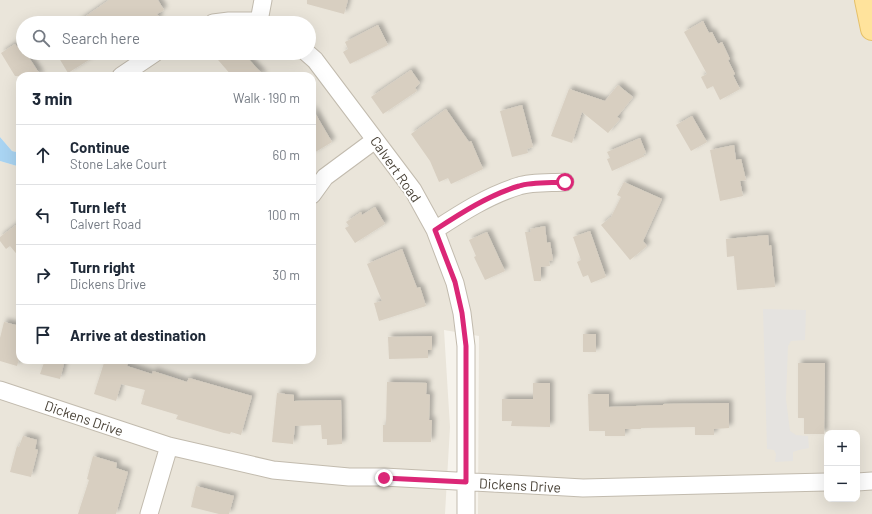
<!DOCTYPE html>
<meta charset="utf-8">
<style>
:root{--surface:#fff;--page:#f6f6f7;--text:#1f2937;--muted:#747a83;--line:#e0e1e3}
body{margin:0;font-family:Barlow,sans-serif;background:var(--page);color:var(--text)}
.controls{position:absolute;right:12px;bottom:12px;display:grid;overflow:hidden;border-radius:8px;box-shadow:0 4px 16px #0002}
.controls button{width:36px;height:36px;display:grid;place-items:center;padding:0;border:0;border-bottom:1px solid var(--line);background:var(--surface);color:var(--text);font:20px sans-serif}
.stop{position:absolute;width:12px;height:12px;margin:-9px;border:3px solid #db2777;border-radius:50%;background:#fff}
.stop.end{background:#db2777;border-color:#fff;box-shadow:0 1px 4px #0008}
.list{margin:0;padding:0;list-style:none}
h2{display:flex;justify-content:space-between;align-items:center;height:52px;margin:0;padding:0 16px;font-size:17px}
h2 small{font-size:13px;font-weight:400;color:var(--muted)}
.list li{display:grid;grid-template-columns:26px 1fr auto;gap:12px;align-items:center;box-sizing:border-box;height:60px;padding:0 16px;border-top:1px solid var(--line)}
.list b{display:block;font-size:15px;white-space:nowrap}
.list p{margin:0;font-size:13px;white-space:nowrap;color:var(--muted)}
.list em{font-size:13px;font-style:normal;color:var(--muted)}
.icon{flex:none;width:22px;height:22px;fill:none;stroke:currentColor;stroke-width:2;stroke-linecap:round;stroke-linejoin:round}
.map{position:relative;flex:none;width:872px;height:514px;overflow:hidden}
.search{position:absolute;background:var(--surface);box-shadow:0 4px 16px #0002;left:16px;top:16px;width:300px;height:44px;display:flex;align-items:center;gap:10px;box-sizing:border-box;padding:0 14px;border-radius:22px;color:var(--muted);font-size:15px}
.panel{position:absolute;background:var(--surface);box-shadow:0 4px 16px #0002;left:16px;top:72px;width:300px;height:292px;border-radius:12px}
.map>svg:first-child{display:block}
.residential{fill:#eae5da;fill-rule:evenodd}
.parking{fill:#e5e3e0}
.water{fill:#a9d4f2}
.building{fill:#d8cfc1;filter:url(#shadow)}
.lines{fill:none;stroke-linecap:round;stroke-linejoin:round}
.street-casing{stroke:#c2bbae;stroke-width:19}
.primary-casing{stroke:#e6c16a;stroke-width:24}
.street{stroke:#fff;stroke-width:17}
.primary{stroke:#ffe39c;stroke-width:22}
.route{stroke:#db2777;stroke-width:5}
.labels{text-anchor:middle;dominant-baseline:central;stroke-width:4;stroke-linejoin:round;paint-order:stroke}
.street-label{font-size:14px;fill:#4b4439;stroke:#fff}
</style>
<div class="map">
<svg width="872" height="514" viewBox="0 0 872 514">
<defs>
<filter id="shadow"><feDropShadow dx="3.5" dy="-3.5" stdDeviation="2" flood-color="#0004"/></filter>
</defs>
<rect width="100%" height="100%" fill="#f6f3ec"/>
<path class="residential" d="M0,0H872V514H478L479,336L444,330L450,427L445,514H0V161L17,166L20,165V360H312V76H20V153L12,151L0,137ZM23,23H309V53H23ZM827,433H857V499H827Z"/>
<path class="parking" d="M763,309L806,310L805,340L791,341L788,346L786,399L790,431L796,435L808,436L809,448L799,450L793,452V461L775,462L776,454L774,450L767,449Z"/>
<path class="water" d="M0,137L12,151L20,153V165L17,166L0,161Z"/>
<path class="building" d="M109,0H158L164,10L157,14L160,18L151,23H76Z
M307,0H348L344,14L307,4Z
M703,21L709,33L712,32L718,44L722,42L730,59L728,60L735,74L733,75L740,89L720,100L713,86L707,89L701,77L707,74L684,32Z
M378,25L388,45L350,64L343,52L348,49L345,42Z
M15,44L17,47L21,44L23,48V53H26L41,76H15L1,53Z
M56,53H100L68,73Z
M212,53H243L264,76H232Z
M411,70L420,83L415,88L417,91L383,114L371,97Z
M618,85L633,97L617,117L620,119L608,133L582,112L572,143L551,136L569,89L605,101Z
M522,105L533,147L527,149L528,153L512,157L500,111Z
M312,108L332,142L312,154Z
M446,109L469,142L471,141L483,169L451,184L448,178L439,182L430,161L411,134Z
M692,116L707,142L691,151L676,125Z
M640,138L646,153L643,154L645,156L612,171L607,159L610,158L607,152Z
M734,145L736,160L741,159L746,180L740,181L743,196L720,201L710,150Z
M624,182L662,199L643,241L647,246L630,260L601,225L611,217L621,197L617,195Z
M375,207L385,224L355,243L345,228L349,226L346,222L361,212L362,215Z
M20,222V258L10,246L6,249L0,241V237Z
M545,226L547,243L550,242L553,260L549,261L550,266L541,267V281H534L525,232H531L530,229Z
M590,231L606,277L591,283L588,275L583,277L577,262L581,260L573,237Z
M487,232L505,271L485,280L474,257L476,256L469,240Z
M768,235L769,246L771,245L775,287L737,290L734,256L727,257L726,239Z
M402,249L417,288L420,287L426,306L379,321L374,303L382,301L367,264Z
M4,322L20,326V355L17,366L0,361V338Z
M583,334H596V352H583Z
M432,336V350H428V358L389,359L388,337Z
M45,360H65L60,379L40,374Z
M105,360H129L127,366L152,374L153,371L187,382L189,378L252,396L241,435L231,432L230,434L224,433L176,419L178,415L141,404L145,390L121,384L116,401L94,394Z
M798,363H825L824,434H804V418H798Z
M387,382L427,383L426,394L430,395L429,420H432L431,442H383V425H386Z
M533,383H550V427L511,426L512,421H502V399H533Z
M277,393L294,395V401L341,400L342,444L327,445V439H322L321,425L295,426L293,444L272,442Z
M588,394H609V407L663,405V404L729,403V428L714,429V435H695V427L641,428V429H625V436H605V431H589Z
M23,436L37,440L35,449L38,450L31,477L10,472L17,446L19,447Z
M93,456L117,463L116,468L128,472L116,514H78L89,480L87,479Z
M196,486L234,496L229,514H219L191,507Z"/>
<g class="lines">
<g class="street-casing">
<path id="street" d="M259,21L263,0
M213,23L229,21H259L262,23
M307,53L315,60L413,190L435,230L455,283L462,313L466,346V514
M121,76L155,53
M312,195L325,177L375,140
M435,230C461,213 489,195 519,186C531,182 552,183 565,182
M0,390L169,446L273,470L349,477H384L583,488L827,482
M857,482L872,481
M149,514L169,446"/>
</g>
<g class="primary-casing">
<path id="primary" d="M866,0L872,29"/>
</g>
<use href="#street" class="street"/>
<use href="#primary" class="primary"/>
</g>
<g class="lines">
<path class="route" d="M384,478L466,482V346L462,313L455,282L435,230C461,213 489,195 519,186C531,182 552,183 565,182"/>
</g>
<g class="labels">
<g class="street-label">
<text transform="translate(396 169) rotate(55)">Calvert Road</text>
<text transform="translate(84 418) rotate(19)">Dickens Drive</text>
<text transform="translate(520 485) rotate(3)">Dickens Drive</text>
</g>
</g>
</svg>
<div class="controls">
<button>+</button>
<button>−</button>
</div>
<div class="stop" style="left:565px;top:182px"></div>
<div class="stop end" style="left:384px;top:478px"></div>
<div class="search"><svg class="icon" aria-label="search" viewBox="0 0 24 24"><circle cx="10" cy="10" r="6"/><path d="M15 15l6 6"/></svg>Search here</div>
<section class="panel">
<h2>3 min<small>Walk · 190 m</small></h2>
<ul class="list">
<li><svg class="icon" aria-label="ahead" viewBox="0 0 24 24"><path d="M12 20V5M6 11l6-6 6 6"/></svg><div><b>Continue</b><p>Stone Lake Court</p></div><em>60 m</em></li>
<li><svg class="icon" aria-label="left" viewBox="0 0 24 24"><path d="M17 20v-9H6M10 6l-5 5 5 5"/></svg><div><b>Turn left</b><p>Calvert Road</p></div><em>100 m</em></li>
<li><svg class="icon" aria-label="right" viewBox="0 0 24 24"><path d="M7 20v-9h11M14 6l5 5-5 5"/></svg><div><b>Turn right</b><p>Dickens Drive</p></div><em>30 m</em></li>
<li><svg class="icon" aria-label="arrive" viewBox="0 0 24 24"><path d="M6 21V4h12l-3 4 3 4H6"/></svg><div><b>Arrive at destination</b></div></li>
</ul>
</section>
</div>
